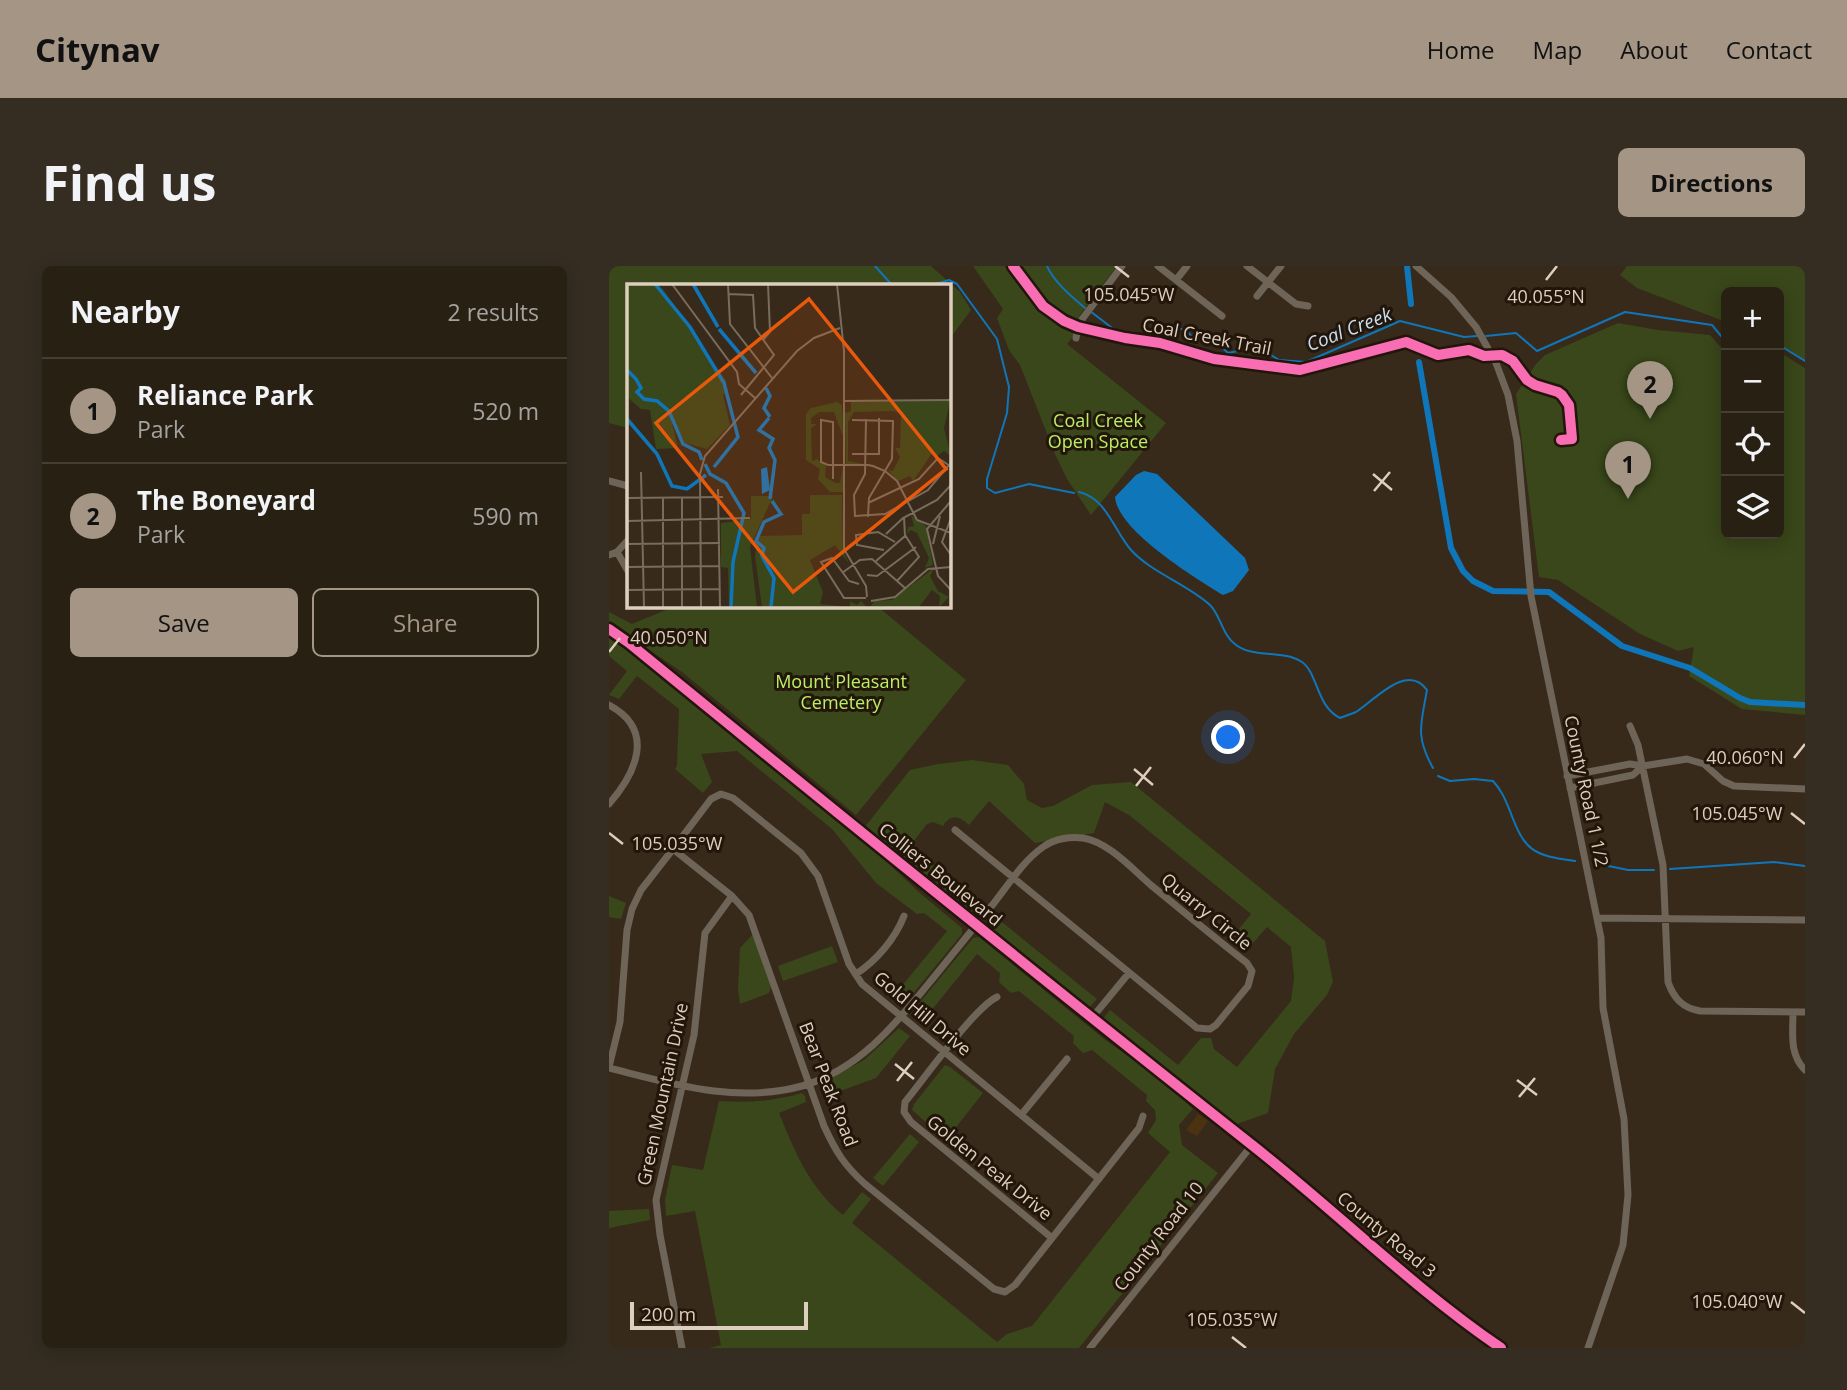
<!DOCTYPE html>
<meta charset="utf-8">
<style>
:root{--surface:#292014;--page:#352d22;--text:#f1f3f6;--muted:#a5a3a0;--line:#453e34;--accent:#a49585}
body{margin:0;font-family:"Open Sans",sans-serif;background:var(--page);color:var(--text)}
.controls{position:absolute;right:21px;top:21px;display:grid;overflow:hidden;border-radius:10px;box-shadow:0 4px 18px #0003}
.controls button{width:63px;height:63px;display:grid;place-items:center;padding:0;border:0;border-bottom:2px solid var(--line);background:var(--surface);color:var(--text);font:35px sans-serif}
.scale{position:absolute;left:21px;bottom:18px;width:178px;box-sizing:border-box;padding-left:7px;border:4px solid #decebe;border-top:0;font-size:19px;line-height:24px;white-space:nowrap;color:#decebe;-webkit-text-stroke:5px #22160b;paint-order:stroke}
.you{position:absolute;left:620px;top:472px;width:24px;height:24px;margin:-18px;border:5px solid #fff;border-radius:50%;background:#1a73e8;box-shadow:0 0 0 10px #1a73e833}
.badge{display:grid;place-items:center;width:46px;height:46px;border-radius:50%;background:var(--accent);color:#111;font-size:23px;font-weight:700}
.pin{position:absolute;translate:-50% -58px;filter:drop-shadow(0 2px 4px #0008)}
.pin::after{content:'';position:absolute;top:37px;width:24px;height:21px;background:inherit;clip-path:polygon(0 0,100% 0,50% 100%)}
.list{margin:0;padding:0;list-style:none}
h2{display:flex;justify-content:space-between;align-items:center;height:91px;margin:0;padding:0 28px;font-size:30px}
h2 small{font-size:23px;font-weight:400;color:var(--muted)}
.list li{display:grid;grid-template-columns:46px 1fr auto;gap:21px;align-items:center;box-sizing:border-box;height:105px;padding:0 28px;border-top:2px solid var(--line)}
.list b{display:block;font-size:26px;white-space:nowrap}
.list p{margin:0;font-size:23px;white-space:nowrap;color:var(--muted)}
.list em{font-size:23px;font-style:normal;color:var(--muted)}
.actions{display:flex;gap:14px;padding:21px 28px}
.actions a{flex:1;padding:16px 0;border:2px solid var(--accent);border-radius:10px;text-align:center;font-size:24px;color:var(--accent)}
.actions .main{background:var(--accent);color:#111}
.icon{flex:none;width:38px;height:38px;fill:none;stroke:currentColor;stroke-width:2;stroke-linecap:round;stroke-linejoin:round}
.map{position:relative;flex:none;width:1196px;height:1082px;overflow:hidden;border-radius:10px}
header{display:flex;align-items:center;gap:42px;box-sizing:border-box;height:98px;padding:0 35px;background:var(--accent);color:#111}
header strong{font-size:33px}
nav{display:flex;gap:38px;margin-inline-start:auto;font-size:24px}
.intro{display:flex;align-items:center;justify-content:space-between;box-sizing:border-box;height:168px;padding:0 42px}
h1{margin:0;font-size:49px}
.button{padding:18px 32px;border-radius:10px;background:var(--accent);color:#111;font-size:24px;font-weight:700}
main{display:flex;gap:42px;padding:0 42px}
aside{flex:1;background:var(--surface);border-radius:10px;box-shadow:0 4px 18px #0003}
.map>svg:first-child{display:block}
.built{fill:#4d3211}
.green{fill:#39471a}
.water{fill:#1076ba}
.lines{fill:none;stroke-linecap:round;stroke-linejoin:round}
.stream{stroke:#1076ba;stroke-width:2}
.canal{stroke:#1076ba;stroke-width:6}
.minor{stroke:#6e6457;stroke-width:7}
.cycleway-casing{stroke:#22160b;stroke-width:15}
.cycleway{stroke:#f96db3;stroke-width:10}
.ticks{fill:none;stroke:#decebe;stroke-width:2.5}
.labels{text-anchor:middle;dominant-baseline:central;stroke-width:6;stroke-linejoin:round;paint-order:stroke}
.street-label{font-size:18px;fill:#decebe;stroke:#22160b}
.park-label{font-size:18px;fill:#baef63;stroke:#22160b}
.water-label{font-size:19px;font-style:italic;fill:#c9def2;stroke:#22160b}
.inset-river{fill:none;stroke:#1076ba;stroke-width:3.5}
.inset-road{fill:none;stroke:#7a6c5c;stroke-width:2}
.view{fill:#e8590c;fill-opacity:0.15;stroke:#e8590c;stroke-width:3.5}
.inset-edge{fill:none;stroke:#decebe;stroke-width:3.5}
.ticks-label{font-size:18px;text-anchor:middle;fill:#decebe;stroke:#22160b;stroke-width:6;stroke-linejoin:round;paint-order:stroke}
</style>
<header>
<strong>Citynav</strong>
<nav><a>Home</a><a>Map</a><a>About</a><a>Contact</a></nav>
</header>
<div class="intro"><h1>Find us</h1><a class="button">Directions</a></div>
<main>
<aside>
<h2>Nearby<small>2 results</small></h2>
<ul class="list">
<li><span class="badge">1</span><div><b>Reliance Park</b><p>Park</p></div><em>520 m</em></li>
<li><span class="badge">2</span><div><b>The Boneyard</b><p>Park</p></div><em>590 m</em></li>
</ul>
<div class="actions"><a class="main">Save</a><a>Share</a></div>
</aside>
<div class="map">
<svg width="1196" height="1082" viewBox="0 0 1196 1082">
<rect width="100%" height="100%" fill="#372a1b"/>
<path class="built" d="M589,848L599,855L588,870L577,864Z"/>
<path class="green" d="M0,0H322L351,26L362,44L340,74V19H19V162L0,157Z
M364,0H508L470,50L477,55L458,78L557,157L482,249L458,213L446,188L411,99L400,84L388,52L394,43Z
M1018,0H1196V95L1170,78V26H1117V56L1028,22L1011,9Z
M1009,57L1049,64L1101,69L1117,87V268H1170V86L1196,102V449L1133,443L1080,410L1085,381L1069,385L1031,368L949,314L930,311L907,128L927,98L936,89Z
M58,340H276L273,344L357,414L247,549L73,406L0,357V346L23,358L57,344Z
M0,369L262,581L312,628L353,662V668L293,741L283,732L338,665L315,647L308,648L267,617L223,563L128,485L92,488L103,516L94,527L66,503L68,499L70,443L28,410L10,433L0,429L18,405L0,390Z
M363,494L399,499L415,518L418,534L433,542L444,540L483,519L522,516L716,675L724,716L718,729L685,768L666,803L659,847L628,858L493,754L501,744L569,799L592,772H602L605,783L628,801L682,735L685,712L682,681L658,661L637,685L622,673L642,648L520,549L496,536L485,567L426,577L380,535L360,559C351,550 341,548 334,560L324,556L318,558L301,580L373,639L363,647L255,562L301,504L329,498Z
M0,630L17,637L12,653L0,651Z
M383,648L488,733L480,742L382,663L378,655Z
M144,668L162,721L160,727L131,738L129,722L131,682Z
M370,671L495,773L556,816L584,843L570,859L573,879L609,907L470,1082H100L112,1079L86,945L57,950L56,934L63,899L94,904L110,835C139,837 165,835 193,827L196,830L197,836L170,847C186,886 200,921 234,949L253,926L262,933L243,957L388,1076L398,1068L423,1060L561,886L539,867L547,854L546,844L537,835L538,829L483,784L474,787L464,777L465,770L410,725L402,727L390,716L391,707L368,688L313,756L302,747L364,672Z
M223,680L229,696L174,715L169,700Z
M290,762L301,770L267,812L215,831L210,819L255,794Z
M336,799L341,801L374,827L337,874L303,844L305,838Z
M301,868L310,876L274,920L264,912Z
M40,943L41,954L0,962V945Z"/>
<path class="water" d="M535,205L548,208L636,292L640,304L624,325L614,329C585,311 509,265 506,231L527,209Z"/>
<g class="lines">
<path class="stream" d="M266,0L283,19
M438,0C444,15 463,31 476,42
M324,19L340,14L348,18L388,73L400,121L398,147L378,213V222L386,227L420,218L465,227
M481,45L507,65L527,67L535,73L550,59L577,64L583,71L603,72L619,87L649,81L670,94L697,96L791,55L855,71L868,70
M877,70L907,67L928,85L1016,46L1103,59L1117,76
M1170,79L1196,95
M470,226C497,232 505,264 522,284C543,307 578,318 601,339C612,350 613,369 627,379C646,393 674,383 693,396C709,407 707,440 731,452C736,450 742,448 747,446C766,434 798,396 818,424C812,458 806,470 824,502
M829,510L841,515L865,513L884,515C893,525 896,533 901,545C916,586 924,589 966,595
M985,597L1019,604H1045
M1061,603L1165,596L1196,600"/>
<path class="canal" d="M798,0L802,38
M810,96L842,282L854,305L864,315L884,325L940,326L1013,380L1081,402L1131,432L1141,436L1196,439"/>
<path class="minor" d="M549,0L613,50
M638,0L687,38L699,40
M807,0L842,31L867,61L887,97L899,129L908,175L922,330L992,672L994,742L1015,853L1019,929L1014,979L979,1082
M567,14L578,0
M648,30L672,0
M467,72L469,61L474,52L513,0
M0,215L19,220
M8,286L19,305
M0,289L8,286L19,274
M0,363L20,377C227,546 434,714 643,879C727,945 804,1022 892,1082
M0,439C47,464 27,507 0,538
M1021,460L1029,479L1054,599L1059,716C1065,733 1074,742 1091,745L1196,746
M958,510L1021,498L1034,500L1078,493L1095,498L1114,515L1125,520L1196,523
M961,522L1024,509L1034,500
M64,583L123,630L140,649L215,860C227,886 235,899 256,918L385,1023L396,1026L406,1019L530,862L534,850
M988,652L1196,654
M247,708C267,695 286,673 295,650
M388,731C365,742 315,813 296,836L295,846L302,856L443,972
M1184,746C1184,767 1180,788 1196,804
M482,753L520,707
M0,801L11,756L18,664L23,643L32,624L64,583L102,533L112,528L124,532L192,587L209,610L240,698L253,718L490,913
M0,802C64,818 127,838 193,820C252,803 288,756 325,711C345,686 365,662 385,637C400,618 414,595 434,581C445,573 461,570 474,572C500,576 524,604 543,620C575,646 606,672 638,697L643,705L639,720L607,759L601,763L588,762L346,564
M412,849L458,793
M73,1082L51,969L47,934L85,769L96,667L123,630
M481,1082L643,879"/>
<g class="cycleway-casing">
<path id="cycleway" d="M404,0L434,40L455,55L469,61L516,72L551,77L605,93L691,104L797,76L829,89L860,84L875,90L893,89L904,95L918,114L926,119L949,126L953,129L960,139L963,173L952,174
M0,363L20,377C227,546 434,714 643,879C727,945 804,1022 892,1082"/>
</g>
<use href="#cycleway" class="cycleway"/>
</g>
<path class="ticks" d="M506,0L520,11M937,14L948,0M764,208L783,224M765,225L781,206M0,386L11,372M1185,492L1196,478M525,503L544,519M527,520L542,501M1182,547L1196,558M0,567L14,578M286,798L305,813M908,814L928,829M288,815L303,796M910,831L926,812M1182,1036L1196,1047M623,1071L637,1082"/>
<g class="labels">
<g class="street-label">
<text transform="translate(598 70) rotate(11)">Coal Creek Trail</text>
<text transform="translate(978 525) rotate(78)">County Road 1 1/2</text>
<text transform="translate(332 608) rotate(39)">Colliers Boulevard</text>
<text transform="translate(598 645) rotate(39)">Quarry Circle</text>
<text transform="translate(314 747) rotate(40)">Gold Hill Drive</text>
<text transform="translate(220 818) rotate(69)">Bear Peak Road</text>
<text transform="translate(53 828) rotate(-78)">Green Mountain Drive</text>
<text transform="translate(381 901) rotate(39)">Golden Peak Drive</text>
<text transform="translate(778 968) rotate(40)">County Road 3</text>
<text transform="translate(549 970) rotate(-52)">County Road 10</text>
</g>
<g class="park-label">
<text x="489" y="154">Coal Creek<tspan x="489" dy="21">Open Space</tspan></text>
<text x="232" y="415">Mount Pleasant<tspan x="232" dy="21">Cemetery</tspan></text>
</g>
<g class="water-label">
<text transform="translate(740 63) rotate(-21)">Coal Creek</text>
</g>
</g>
<g transform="translate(18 18)">
<rect width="324" height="324" fill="#372a1b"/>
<path d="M0,0H30L36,5L99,97L100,109L96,111L103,141L80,165L58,159L42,127L51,164L29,165L23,126L14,125L0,113ZM323,117L317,144L324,172L317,167L310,172L305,169L286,197L283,192L271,197L261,186L266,187L273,173L268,164H273L274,130L267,127L227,128L221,138V177L237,180H219L218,129L224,127V118ZM210,118L215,121L216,152L207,128H192L184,134V140H190L184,144L185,177L190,175L199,182L198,193L208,199H213L216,183V208H203L191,195L193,185L179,176V130L184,124ZM183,211H215L216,267L223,281L208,261L183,276L196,308L193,320L223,323V317L230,321L234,317L240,323H135L128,272L131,252L175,251V230H183ZM124,212H146L123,263L130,323H102L101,284L94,283V239L124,235ZM284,231L299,242L306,281L298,284L302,274L290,249L284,246L280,250L281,243L287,242ZM307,284L303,292L311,307L322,313L312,323L313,312L305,306L292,323H243L248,317L265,316Z" fill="#39471a"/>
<path d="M140,183L143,206L135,210L134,185Z" fill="#1076ba"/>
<path class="inset-river" d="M28,0L63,43L97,99L111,153L87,183M66,0L91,43M92,45L129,89M0,86L9,95L14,104L10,108L17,115L30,117L42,127L56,160L72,168L75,176M139,104L143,112L137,124L143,133M142,134L132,146L146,155L142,164L148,176L143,215M0,135L30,170L45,202L60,205L79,191M78,180L83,190L99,199L117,229L106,278L104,323M144,323L147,294L135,272L137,264L129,257L137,238L154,230L145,217"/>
<path class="inset-road" d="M45,0L110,88L112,100L128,114M101,0L103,40L145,94M210,0L217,67V265L239,302L240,313M101,10L126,11L128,44L147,71L114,111M136,56L143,48L141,0M216,117L324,116M239,135L238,190L227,211L228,232L258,230L301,206L322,181M225,136L266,137L265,175L242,214L241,233M225,170H252V134M14,188L17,323M206,195V138L194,136V178L201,181H241L246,182L258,187L270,197L290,236L324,249M91,205L93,323M0,214L1,320M1,214L96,213M36,214V323M55,214V323M324,217L300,245L311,292L324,306M241,219L292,195L311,174L323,182M324,234L315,258L324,271M0,237L123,234M259,250L276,234L310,216L324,201M0,260L93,259M306,260L313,232M257,266L230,261L229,251L251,248L268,258M249,277L278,252L277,233M1,283L93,282M215,289L233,276L245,275L278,304M240,291L250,292L289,263M270,297L292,273L278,251M232,300L222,297L205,274L194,278L217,314H239M1,306L93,305M244,317L268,313L301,285L324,283M74,323L73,190L78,172L170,67L187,54L213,44"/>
<path class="view" d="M182,15L319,185L166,308L29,139Z"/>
<rect width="324" height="324" class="inset-edge"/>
</g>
<g class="ticks-label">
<text x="520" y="35">105.045°W</text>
<text x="937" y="37">40.055°N</text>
<text x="60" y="378">40.050°N</text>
<text x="1136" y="498">40.060°N</text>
<text x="1128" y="554">105.045°W</text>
<text x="68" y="584">105.035°W</text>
<text x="1128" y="1042">105.040°W</text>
<text x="623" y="1060">105.035°W</text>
</g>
</svg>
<div class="controls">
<button>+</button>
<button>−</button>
<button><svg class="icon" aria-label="locate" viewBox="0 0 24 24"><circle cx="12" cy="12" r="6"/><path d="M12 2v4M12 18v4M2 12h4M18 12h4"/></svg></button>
<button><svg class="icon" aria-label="layers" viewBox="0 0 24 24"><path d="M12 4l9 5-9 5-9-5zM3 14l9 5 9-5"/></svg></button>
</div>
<div class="scale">200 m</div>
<div class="you"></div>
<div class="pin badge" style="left:1019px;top:233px">1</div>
<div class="pin badge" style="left:1041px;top:153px">2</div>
</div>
</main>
